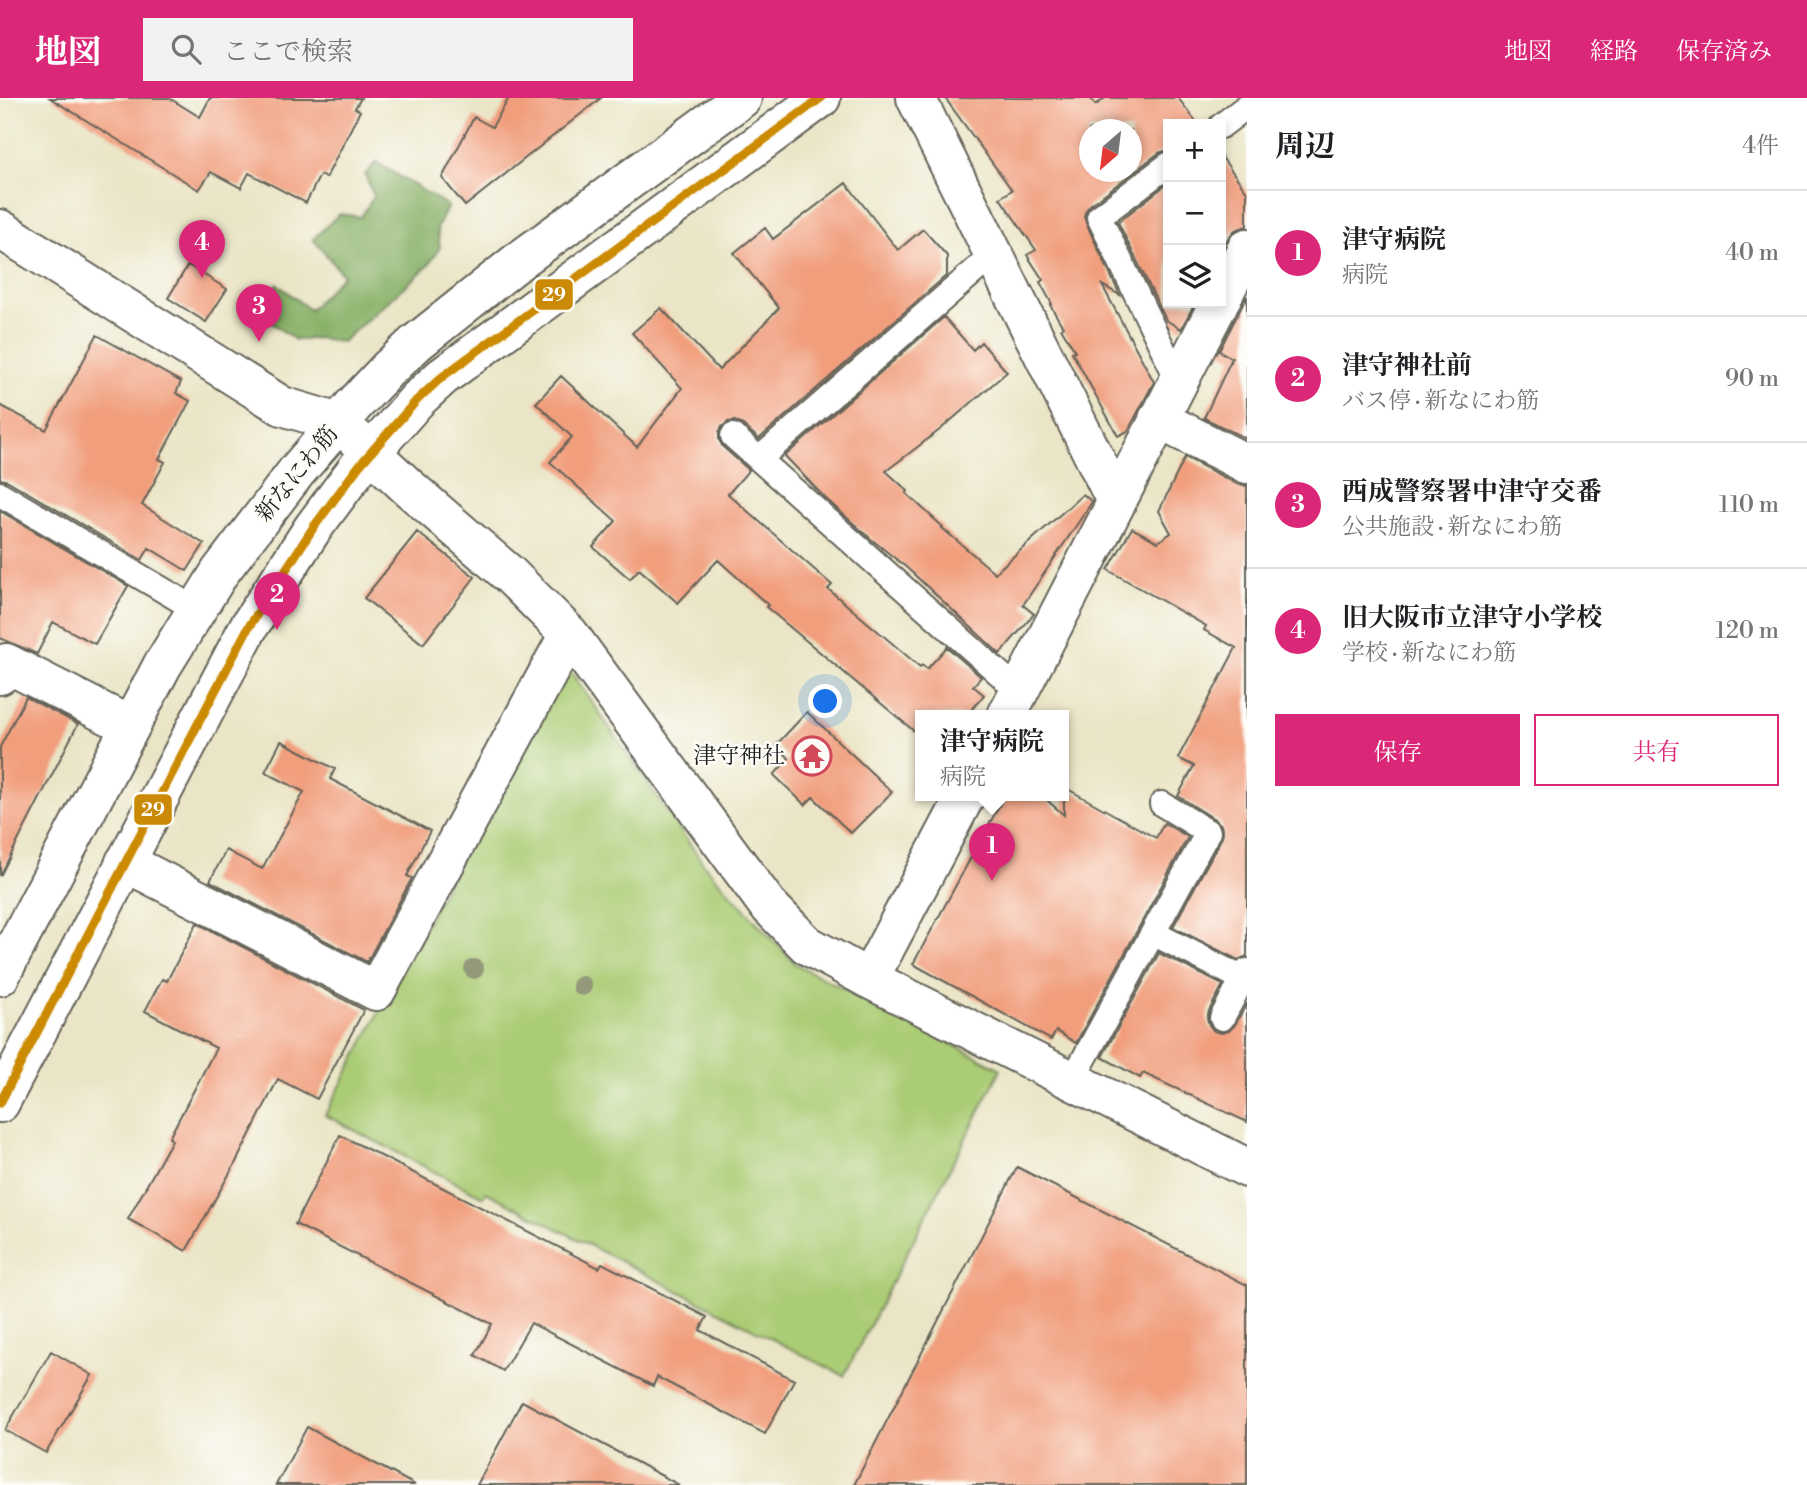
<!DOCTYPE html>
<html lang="ja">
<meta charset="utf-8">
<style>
:root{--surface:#fff;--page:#f2f2f2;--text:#202124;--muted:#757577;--line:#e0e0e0;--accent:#db2777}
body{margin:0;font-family:"Libre Bodoni","Noto Serif JP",serif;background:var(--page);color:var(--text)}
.controls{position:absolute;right:21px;top:21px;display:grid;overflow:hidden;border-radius:0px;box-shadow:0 4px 10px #0003}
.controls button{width:63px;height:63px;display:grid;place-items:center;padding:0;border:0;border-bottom:2px solid var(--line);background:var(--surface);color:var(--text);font:35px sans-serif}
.compass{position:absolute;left:1079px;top:21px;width:63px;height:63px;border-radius:50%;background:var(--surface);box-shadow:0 4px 10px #0003;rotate:208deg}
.you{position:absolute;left:826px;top:604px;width:24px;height:24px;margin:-18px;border:5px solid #fff;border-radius:50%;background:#1a73e8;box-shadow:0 0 0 10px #1a73e833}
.badge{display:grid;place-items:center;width:46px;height:46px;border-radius:50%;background:var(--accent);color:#fff;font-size:23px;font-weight:700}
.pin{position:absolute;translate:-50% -58px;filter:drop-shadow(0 2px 4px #0008)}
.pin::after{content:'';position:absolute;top:37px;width:24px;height:21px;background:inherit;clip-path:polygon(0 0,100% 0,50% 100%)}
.popup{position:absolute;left:915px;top:612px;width:154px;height:91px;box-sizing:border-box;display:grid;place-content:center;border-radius:0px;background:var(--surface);filter:drop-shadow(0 2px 5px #0005);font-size:23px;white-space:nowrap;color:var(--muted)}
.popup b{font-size:26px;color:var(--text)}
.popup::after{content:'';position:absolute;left:50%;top:100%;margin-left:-14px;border:14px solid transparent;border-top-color:var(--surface)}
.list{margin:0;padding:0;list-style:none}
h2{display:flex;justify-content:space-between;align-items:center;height:91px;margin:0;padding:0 28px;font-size:30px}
h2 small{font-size:23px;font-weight:400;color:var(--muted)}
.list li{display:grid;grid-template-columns:46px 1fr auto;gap:21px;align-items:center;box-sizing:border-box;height:126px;padding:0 28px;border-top:2px solid var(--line)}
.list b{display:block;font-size:26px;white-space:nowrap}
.list p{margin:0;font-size:23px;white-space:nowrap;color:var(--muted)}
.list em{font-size:23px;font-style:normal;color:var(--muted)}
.actions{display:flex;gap:14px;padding:21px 28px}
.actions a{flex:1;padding:16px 0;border:2px solid var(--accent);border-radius:0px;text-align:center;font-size:24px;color:var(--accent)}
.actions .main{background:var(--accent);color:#fff}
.icon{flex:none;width:38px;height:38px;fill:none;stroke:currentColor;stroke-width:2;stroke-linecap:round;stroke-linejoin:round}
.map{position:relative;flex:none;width:1247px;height:1387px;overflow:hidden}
header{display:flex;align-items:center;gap:42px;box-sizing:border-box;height:98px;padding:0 35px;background:var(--accent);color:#fff}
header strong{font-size:33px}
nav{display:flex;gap:38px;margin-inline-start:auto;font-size:24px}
.search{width:490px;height:63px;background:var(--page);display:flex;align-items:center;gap:18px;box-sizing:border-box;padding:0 24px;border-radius:0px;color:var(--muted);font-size:26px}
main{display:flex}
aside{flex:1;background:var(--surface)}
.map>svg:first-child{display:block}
.green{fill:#aacc75;stroke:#637448;stroke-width:2}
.forest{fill:#87b066;stroke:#526641;stroke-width:2}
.building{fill:#f19e7d;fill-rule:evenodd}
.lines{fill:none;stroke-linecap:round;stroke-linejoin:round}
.service-casing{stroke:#646258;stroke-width:28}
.minor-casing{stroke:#646258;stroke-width:42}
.primary-casing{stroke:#646258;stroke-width:42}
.service{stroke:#fff;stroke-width:24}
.minor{stroke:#fff;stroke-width:38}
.primary{stroke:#fff;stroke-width:38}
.bus-1-casing{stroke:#fdfcf7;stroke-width:14}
.bus-1{stroke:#cb8a06;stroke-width:9}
.tree{fill:#94997a}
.labels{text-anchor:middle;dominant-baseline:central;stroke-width:5;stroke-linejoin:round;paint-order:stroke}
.street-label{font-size:23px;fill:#1c1c1c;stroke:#fdfcf7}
.poi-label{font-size:23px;fill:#1c1c1c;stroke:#fdfcf7;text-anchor:end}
.line-badge{stroke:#fdfcf7;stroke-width:2.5}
.badge-label{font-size:19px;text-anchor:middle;font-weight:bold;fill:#fff}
</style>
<header>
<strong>地図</strong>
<div class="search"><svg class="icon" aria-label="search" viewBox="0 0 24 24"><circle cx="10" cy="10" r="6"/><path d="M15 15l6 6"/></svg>ここで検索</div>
<nav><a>地図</a><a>経路</a><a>保存済み</a></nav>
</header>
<main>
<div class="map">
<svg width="1247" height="1387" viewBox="0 0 1247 1387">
<rect width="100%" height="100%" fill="#fdfcf7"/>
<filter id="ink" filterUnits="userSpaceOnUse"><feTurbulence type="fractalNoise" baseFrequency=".0143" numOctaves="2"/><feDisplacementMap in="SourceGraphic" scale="14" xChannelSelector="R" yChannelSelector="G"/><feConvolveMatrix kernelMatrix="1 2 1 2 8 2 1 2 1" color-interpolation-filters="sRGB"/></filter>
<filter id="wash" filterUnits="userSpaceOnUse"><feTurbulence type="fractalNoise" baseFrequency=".00686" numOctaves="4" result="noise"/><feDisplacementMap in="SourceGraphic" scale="28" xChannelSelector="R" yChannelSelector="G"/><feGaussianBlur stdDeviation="1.57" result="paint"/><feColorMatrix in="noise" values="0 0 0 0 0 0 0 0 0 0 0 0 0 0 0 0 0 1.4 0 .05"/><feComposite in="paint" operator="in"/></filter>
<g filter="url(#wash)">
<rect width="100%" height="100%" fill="#eae5c6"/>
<path class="green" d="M564,564L705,768L795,866L1001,971L844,1278L486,1094L483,1099L325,1017Z"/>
<path class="forest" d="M376,64L448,108L437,130L440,149L428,168L342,244L319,240L295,242L258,215L277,186L310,212L343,177L313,141L339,116L361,119L374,98L365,77Z"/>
<g id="blocks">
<path class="building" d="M50,0H169L200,19L210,0H361L355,10L360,13L326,80L320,77L306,105L249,75L241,90L211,74L199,92Z
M509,0H601L465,108L442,80L474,19L492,29Z
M945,0H1090L1096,7L1105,0H1178L1198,26H1168V52L1159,55L1090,107L1086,112L1084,118L1086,125L1120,197L1102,187L1154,284L1128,333L1118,338L1072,254L1075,253L1061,230L1063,229L1050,207L1052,206L1040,184L1043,182L1027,157L1036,152L1000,100L1012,92ZM1089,32H1131V74H1089Z
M1221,58L1247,94V128L1235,132L1228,140L1221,153Z
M846,85L898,152L923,131L947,158V177L759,341L743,327L735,323L728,324L722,329L719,334V342L723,349L749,372L728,396L832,487L828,491L920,569L922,567L927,571L947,549L981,579L973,588L984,597L967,617H920V638L766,509L768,507L718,462L678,505L639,471L630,481L593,449L616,423L550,364L572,339L536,305L561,278L637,349L682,290L632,235L661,210L719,272L779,210L734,155L765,130L773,141Z
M1168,85V205H1195L1181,231L1166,222L1118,124Z
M188,167L227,191L206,224L168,200Z
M1247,198V341L1204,320L1232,260L1219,253Z
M944,219L973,252L981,244L1007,274L941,331L886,373L908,393L906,395L943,429L942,430L995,475L1083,396L1092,404L1023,507L1034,516L1000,556L907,470L871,441L825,400L785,358Z
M97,237L181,284L176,295L190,303L159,361L165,364L142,407L204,446L187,473L149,450L142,462L8,383L0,381V307L46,332Z
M1185,359L1237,386L1247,388V858L1238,862L1173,829L1221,741L1223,735L1221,727L1216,722L1178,698L1194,668L1178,660L1236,550L1204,532L1206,528L1108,472L1132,430L1158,444L1171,435L1159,413Z
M0,413L128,488L95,546L53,524L37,556L0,540Z
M417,434L475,479L423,546L364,500Z
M26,599L78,626L0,778V649Z
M807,614L892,694L851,735L813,699L805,707L774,677L789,660L776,647Z
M281,643L335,671L330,681L430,733L407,778L412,780L367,864L210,783L226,752L262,771L304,694L265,674Z
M1064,689L1156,740L1164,725L1188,739L1076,945L1056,933L1051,942L913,866L1005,697H1041L1064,717Z
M197,825L364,912L317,1001L278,981L236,1064L186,1153L128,1121L172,1042L169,1040L216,950L145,913L162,881L167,883Z
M1159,855L1223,887L1209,913L1207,920L1209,927L1214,933L1222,935L1230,932L1235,927L1247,905V1024L1143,975L1140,980L1102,959Z
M340,1037L599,1170L602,1165L707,1219L700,1232L794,1282L765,1336L657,1279L653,1288L531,1225L503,1273L475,1257L492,1226L295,1126Z
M1017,1069L1247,1187V1387H854Z
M51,1253L92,1277L46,1355L5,1332Z
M522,1303L679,1387H477Z
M307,1329L415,1387H276Z"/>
</g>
</g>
<g filter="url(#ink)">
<use href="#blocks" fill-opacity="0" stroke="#646258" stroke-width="2"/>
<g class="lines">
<g class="service-casing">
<path id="service" d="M1221,28L1247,8
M1168,67L1099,119L1178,282
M733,338L1019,593
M759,361L993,157
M0,396L197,512
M1153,835L1243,881
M1222,920L1247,873
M1072,983L1208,734L1162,706"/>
</g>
<g class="minor-casing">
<path id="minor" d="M916,0L1116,403
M0,131L282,308L339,325L408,389L510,477L569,536L767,806L807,847L869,881L1247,1070
M1221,201L1247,150
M1158,321L1247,366
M0,577L6,565L130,628
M1007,617L1219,205
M125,764L376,893L569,536
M869,881L966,697"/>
</g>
<g class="primary-casing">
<path id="primary" d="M0,878L162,568L220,474L297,373L354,307L388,271L416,245L520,162L742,0
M0,1005L248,530L313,430L359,368L417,302L442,279L821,0"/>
</g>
<use href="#service" class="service"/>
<use href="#minor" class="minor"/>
<use href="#primary" class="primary"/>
<g class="bus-1-casing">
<path id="bus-1" d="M0,1005L248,530L313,430L359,368L417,302L442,279L821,0"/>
</g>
<use href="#bus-1" class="bus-1"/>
</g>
<g class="tree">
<circle cx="474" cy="871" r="10"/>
<circle cx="582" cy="888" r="10"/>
</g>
</g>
<defs>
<g id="temple-ring" transform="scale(2.0125)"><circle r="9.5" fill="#fdfcf7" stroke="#d1495b" stroke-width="1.5"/><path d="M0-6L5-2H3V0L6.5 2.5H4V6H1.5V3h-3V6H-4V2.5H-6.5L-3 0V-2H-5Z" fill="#d1495b"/></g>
</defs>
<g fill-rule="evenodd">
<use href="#temple-ring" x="812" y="658"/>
</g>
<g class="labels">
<g class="street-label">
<text transform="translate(297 376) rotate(-51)">新なにわ筋</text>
</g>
<g class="poi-label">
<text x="785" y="658">津守神社</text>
</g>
</g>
<g class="line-badge">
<rect x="534" y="180" width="40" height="33" rx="7" fill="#cb8a06"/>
<rect x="133" y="695" width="40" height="33" rx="7" fill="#cb8a06"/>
</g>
<g class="badge-label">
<text x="554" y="203">29</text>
<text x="153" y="718">29</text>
</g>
</svg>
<div class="controls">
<button>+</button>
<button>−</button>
<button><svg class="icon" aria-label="layers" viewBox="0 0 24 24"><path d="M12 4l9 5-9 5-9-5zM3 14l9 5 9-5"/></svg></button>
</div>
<svg class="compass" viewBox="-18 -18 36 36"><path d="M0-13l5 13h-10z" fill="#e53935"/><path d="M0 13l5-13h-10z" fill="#757577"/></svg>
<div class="you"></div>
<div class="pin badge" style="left:992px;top:783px">1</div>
<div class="popup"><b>津守病院</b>病院</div>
<div class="pin badge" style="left:277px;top:532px">2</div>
<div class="pin badge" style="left:259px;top:244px">3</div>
<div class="pin badge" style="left:202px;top:180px">4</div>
</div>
<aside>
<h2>周辺<small>4件</small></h2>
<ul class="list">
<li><span class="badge">1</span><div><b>津守病院</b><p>病院</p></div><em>40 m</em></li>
<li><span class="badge">2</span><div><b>津守神社前</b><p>バス停 · 新なにわ筋</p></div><em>90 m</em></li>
<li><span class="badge">3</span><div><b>西成警察署中津守交番</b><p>公共施設 · 新なにわ筋</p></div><em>110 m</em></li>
<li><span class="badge">4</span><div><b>旧大阪市立津守小学校</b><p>学校 · 新なにわ筋</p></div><em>120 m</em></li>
</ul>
<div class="actions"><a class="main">保存</a><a>共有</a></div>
</aside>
</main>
